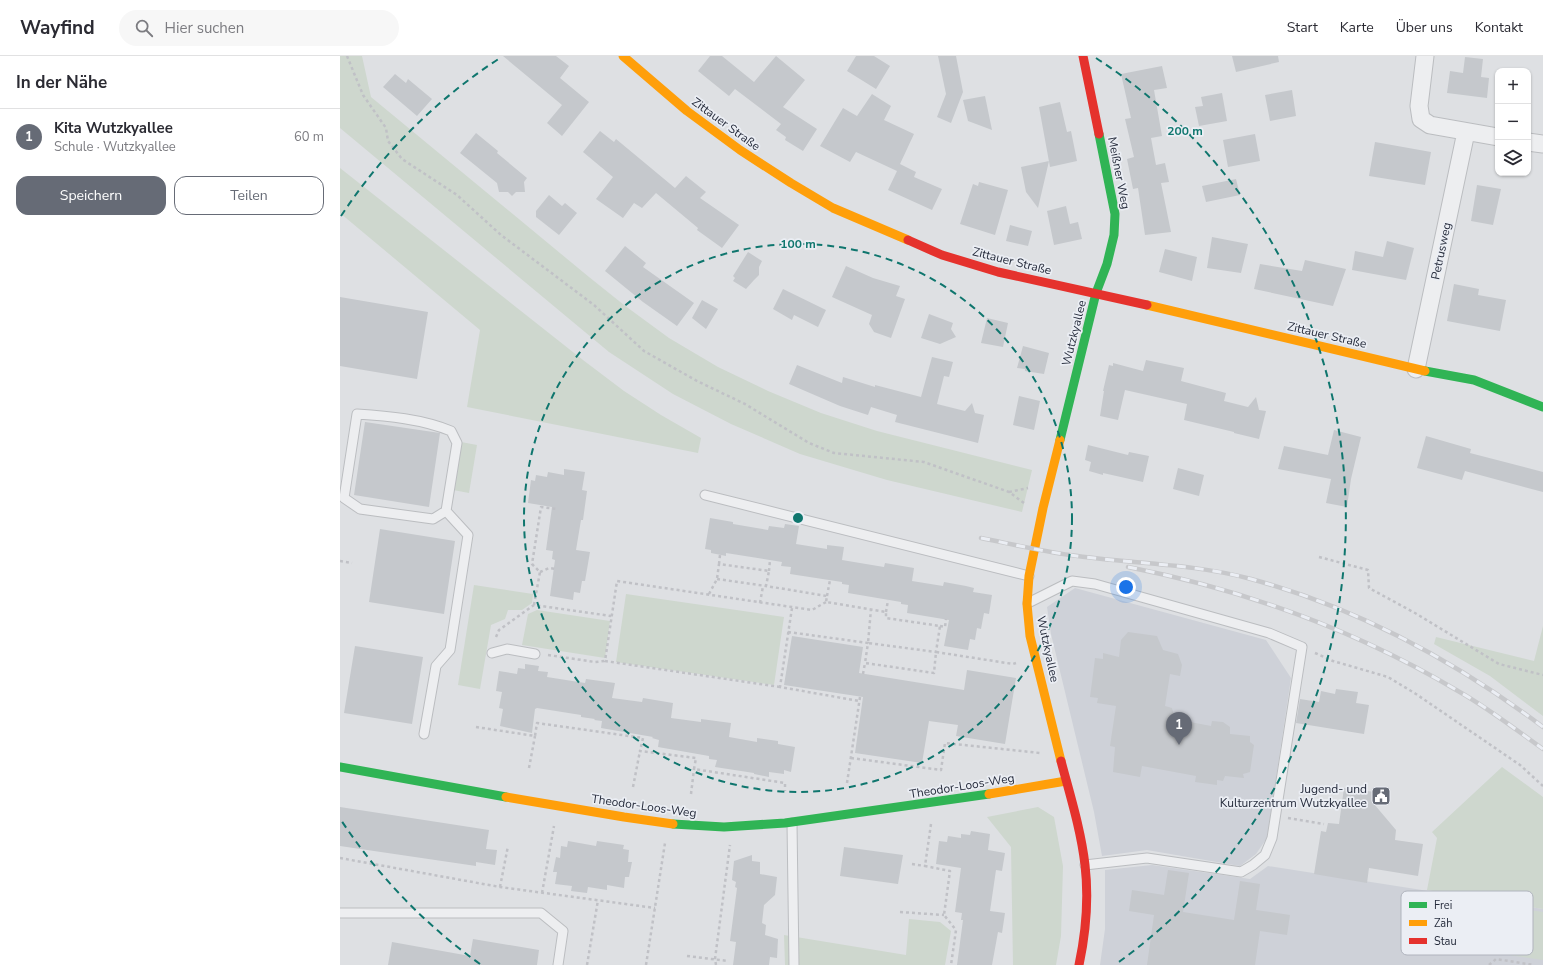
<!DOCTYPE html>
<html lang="de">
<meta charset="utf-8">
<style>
:root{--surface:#fff;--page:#f7f7f7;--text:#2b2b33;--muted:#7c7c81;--line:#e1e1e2;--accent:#666b76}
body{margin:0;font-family:"Nunito Sans",sans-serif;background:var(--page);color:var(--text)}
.controls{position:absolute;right:12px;top:12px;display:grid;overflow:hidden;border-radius:8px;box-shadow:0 1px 3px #0004}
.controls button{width:36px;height:36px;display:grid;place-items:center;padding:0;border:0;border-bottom:1px solid var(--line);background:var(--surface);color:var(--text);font:20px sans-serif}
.you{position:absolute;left:786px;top:531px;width:14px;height:14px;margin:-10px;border:3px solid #fff;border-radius:50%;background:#1a73e8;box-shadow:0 0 0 6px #1a73e833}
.badge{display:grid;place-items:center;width:26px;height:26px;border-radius:50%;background:var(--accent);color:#fff;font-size:13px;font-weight:700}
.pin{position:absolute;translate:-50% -33px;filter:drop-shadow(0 1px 2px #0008)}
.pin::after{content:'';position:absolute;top:21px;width:14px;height:12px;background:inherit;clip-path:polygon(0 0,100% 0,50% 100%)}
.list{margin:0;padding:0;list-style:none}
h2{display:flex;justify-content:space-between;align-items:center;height:52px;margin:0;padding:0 16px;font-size:17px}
h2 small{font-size:13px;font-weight:400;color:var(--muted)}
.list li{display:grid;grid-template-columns:26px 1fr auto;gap:12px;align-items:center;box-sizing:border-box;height:56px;padding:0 16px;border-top:1px solid var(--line)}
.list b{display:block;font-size:15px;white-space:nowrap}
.list p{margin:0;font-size:13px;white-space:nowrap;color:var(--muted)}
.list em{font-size:13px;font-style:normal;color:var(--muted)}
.actions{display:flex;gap:8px;padding:12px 16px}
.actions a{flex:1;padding:9px 0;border:1px solid var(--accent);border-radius:12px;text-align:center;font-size:14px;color:var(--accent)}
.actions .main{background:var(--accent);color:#fff}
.icon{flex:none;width:22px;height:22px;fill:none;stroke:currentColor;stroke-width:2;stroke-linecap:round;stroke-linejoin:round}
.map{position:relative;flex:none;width:1203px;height:909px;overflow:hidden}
header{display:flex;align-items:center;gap:24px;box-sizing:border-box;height:56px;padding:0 20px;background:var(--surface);border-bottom:1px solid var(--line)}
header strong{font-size:19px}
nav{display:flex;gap:22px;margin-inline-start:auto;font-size:14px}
.search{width:280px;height:36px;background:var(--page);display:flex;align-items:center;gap:10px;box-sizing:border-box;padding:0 14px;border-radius:22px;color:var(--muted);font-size:15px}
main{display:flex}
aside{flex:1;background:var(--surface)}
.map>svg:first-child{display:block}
.built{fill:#ced1d8}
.green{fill:#ced7ce}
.building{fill:#c5c8cc}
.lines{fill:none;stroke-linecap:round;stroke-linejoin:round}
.lane-casing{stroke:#bbbdc0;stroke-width:11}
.street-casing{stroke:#bbbdc0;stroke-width:19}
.path{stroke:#c0c1c6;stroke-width:2.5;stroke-dasharray:3 3;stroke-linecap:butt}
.lane{stroke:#edeef0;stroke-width:9}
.street{stroke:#edeef0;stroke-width:17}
.fast{stroke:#30b455;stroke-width:9}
.slow{stroke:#ff9f0a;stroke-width:9}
.jam{stroke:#e5322d;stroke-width:9}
.rail-casing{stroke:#c7c8cb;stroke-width:4.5}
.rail{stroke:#ebeef4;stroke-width:3;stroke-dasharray:9;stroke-linecap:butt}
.ring{fill:none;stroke:#0f766e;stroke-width:2;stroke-dasharray:7 5}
.labels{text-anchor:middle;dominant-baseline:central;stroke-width:3.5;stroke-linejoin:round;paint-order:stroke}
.street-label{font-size:12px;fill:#262c3c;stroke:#ebeef4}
.poi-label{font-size:12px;fill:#262c3c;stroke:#ebeef4;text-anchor:end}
.key{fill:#ebeef4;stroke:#b0b4bd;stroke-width:1}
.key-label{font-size:11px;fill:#262c3c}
.centre{fill:#0f766e;stroke:#ebeef4;stroke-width:2}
.ring-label{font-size:12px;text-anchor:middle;font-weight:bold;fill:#0f766e;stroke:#ebeef4;stroke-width:3.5;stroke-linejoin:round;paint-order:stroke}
</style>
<header>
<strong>Wayfind</strong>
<div class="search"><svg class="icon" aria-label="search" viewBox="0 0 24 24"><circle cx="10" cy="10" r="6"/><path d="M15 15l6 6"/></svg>Hier suchen</div>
<nav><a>Start</a><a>Karte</a><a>Über uns</a><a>Kontakt</a></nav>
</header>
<main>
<aside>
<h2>In der Nähe<small></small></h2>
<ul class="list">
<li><span class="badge">1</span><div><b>Kita Wutzkyallee</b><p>Schule · Wutzkyallee</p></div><em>60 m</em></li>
</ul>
<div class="actions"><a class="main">Speichern</a><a>Teilen</a></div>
</aside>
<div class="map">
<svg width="1203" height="909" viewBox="0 0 1203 909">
<rect width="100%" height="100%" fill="#dee0e3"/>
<path class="built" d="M735,532L926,584L951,622L927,782L916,798L900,810L807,794L762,800L754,756L711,578L707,551Z
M812,809L910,823L928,810L1203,853V909H760L765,873V814Z"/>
<path class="green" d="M0,0H22L31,41L249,221L284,249L329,282L378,311L428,335L481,357L537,375L692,414L682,456L547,424L460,398L391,368L333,338L269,296L0,72Z
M0,112L243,304L284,335L321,359L361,382L358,397L127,351L140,274L0,157Z
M121,386L137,389L129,437L113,434Z
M134,529L193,538L192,547L182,554H168L165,563L151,569L140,633L118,629Z
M286,538L444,561L434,629L276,606Z
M197,554L270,565L265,602L182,589L188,558Z
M1203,570V660L1150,620L1094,588L1096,581L1194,605Z
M1162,711L1203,741V853L1087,834L1097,782L1092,776Z
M698,751L714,761L723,810L721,880L716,909H673L671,791L647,761Z
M1156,849L1203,856V904L1149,896Z
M569,863L600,866L611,875L605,909H445L444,879L566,899Z"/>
<path class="building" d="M163,0H216L229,10L220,22L249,46L222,80L207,67L222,49Z
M370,0H382L414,26L436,0L465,24L443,51L477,73L463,95L445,84L446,81L436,74L441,68L395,33L389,40L358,15Z
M516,0H534L550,10L536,33L507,15Z
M598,0H616L623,36L611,67L597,61L606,38Z
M892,0H938L939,6L896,16Z
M1125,1L1143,3L1141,21L1149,22L1147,42L1107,37L1110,15L1123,17Z
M822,10L827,32L814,34L822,80L811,82L816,109L825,107L829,126L821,127L831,176L805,179L798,132L793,133L787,103L794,101L785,63L791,62L781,18Z
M55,18L66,27L68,23L92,43L77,60L43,31Z
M952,34L956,60L930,65L925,39Z
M882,37L887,65L859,70L855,51L863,50L861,41Z
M532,38L551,50L544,64L574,78L560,108L576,116L574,121L602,133L592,154L548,134L557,115L516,96L510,106L480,90L503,52L517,60Z
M645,40L652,74L628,65L623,44Z
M720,46L727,76L731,75L737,105L710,111L699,51Z
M260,75L274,86L276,83L335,132L346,120L366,136L360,142L399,169L382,192L357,174L358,172L316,137L302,152L294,147L283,162L256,143L273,121L243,96Z
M136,77L158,95L157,97L187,122L184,126L185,136H176L172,140L168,136H159L157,127L120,97Z
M915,78L920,105L888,111L883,84Z
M1035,86L1091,96L1085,129L1029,120Z
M709,105L698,152L686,136L681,111Z
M896,123L900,139L866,146L862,130Z
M639,126L668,134L655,179L620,168L633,128L638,130Z
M1137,129L1161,133L1153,169L1131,165Z
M209,139L222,150L225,147L237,157L219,179L196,161V155Z
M726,150L730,168L738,166L742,183L714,189L707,155Z
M670,169L692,175L688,190L666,185Z
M872,181L908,188L901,217L867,212Z
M1047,185L1074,192L1066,224L1012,214L1015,195L1043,201Z
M285,190L306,207L303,211L354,247L337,270L303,246L265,215Z
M825,193L857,201L852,225L819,216Z
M408,196L422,205L419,211V219L414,224L406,233L393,225L395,222L393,220Z
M965,204L1006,213L993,250L914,233L920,208L962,215Z
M506,210L533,222L560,230L556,240L565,243L551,282L534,276L529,268L532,259L492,241Z
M1114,228L1139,233L1138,239L1166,244L1160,275L1107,265Z
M443,233L486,254L478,271L454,259L452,264L433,253Z
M0,241L88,256L77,323L0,310Z
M362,244L378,253L366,273L352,262Z
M589,258L613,267L611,273L616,281L600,288L581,282Z
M647,262L668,267L663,291L641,287Z
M683,290L709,297L704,318L685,315V313L677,312Z
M592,301L613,306L609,321L604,320L597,348L625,355L632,347L635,357L644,359L638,387L555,366L557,359L531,351L528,359L500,350L449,328L457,309L502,327L503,321L535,331V329L581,341Z
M806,304L844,312L841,325L886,337L884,345L908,351L916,341L919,354L926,355L919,383L894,377V376L844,364L847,348L785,334L778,364L760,360L764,335H763L769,309L773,310V307L803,315Z
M679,340L700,345L694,374L673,369Z
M25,366L100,377L89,451L14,439Z
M994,374L1021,381L1011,423L1007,451L986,447L991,423L938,413L944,390L988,399Z
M1086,380L1131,393L1130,397L1203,416V436L1125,415L1122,424L1077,412Z
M748,389L788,399L789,396L809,400L803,426L763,417V419L749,415L751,406L745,404Z
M838,412L864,419L859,440L833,433Z
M224,413L245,416L242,434L247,435L243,464H241L236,494L250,496L245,525H242L240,537L234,536L233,544L210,540L215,504L212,503L213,495L206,494L212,451L188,447L191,424L195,425L196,419L207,421L208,416L224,419Z
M370,462L393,466V468L428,474L429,470L444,472L445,468L459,470L456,488L487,493V489L504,491L502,504L544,511L545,507L574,512L572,525L603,530L604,526L626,530L634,532L633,536L652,539L649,558L644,557L641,573L637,572L635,584L630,583L628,594L604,590L609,564L567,557L568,549L561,548V546L508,537L509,529L502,528V526L450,518L451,511L441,510L442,506L386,497V500L371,497V494L365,493Z
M40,473L115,485L104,558L29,546Z
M788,576L817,580L823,594L838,598L842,609L840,620L830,618L825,650L832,652L835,663L871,670L872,665L883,666L890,671V678L910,680V686L914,689L910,716L903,718L904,722L885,720L883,725L877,724V729L855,726L856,720L802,710L800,721L773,716L775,691L770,690L776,650L757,647L758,642L750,641L752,626L755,602L763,603V597L779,601L781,584Z
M452,580L523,591L519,617L624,634L627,614L676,622L665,688L616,680L618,669L589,665L582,707L515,697L523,641L444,629Z
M15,590L83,601L72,668L4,657Z
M185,608L199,610L198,615L208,616L207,621L245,627L246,623L275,627L272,642L302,646L303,642L333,647L331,662L361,666V663L391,667L389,681L417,686V682L438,685V688L455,691L451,716L444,714V718L429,716V721L414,718V717L375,711L377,704L369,703V700L318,691L319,684L312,682L313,681L261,672L262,665L254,664L255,663L241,661V659L197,652L195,653L192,677L160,670L163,653L159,652L162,636L156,635L159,615L177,618L178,612L185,613Z
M996,633L1018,636L1016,647L1029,649L1024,678L956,667L960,643L979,646L981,635L995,638Z
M1004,732L1035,736L1034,748L1056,774L1055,784L1083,788L1078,820L1029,812L1027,827L974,818L981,775L986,776L988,767L999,768Z
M0,751L149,774L146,793L157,794L155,809L136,806V810L0,790Z
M631,775L650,778L648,794L665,797L662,815L656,814L650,855L665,857L662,877L658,876L652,909H617L623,864H621L622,857L615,856L621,812L596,808L599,785L607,786L608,780L621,782V778L630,779Z
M228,785L256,790L257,785L284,789L283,793L289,794L288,806H292L289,821H285L284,832L267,829V834L248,831L247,837L231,835L232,830L215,828L217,816H213L216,801L220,802L221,790L227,791Z
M504,791L563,799L558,828L500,820Z
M412,799V805L420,806V818L437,821L435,839L424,849L422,867L426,869L425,879L438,883L437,902L430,901L429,909H393L396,886L390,885L397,832L395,831L396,826L392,824L394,805Z
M828,814L849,817L843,856L894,864L900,825L920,828L916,854L950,859L947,879L920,875L915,909H807L814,859L789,855L792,834L824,839Z
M133,883L199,894L197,909H48L52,886L130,900Z"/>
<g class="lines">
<g class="lane-casing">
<path id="lane" d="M365,439L689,520
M688,547L732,525L755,528L929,577L962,591L932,782L925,799L913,809L901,816L807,802L745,809
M152,597L167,593L195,598
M84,678L96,610L110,594L128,479L106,455L117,387L111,375C82,363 48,360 17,358L4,442L20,453L93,463L106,455
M452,767L454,909
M0,857H201L223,875L218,909"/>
</g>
<g class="street-casing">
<path id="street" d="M1085,0L1079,50L1081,63L1090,69L1158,81
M1188,86L1203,88
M1076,313L1126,76"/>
</g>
<path class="path" d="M7,0L23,39L46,72L48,85L62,103L117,139L161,179L254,249L304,295L357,325L405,348L469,387L494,397L584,406L669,436L684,447
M669,436L688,432
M979,501L1028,514L1029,532L1075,557L1159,608L1203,619
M0,505L12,507
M379,508L380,499
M429,515L430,504
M200,516L209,512L217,513
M377,523L426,530
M369,538L377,523L379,508L429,515L426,530L487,540L486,546L546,556V562L600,570L596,596L528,587L531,553
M487,540L490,524
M420,547L423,530
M194,549L200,516L192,508L201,451L217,453
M452,552L440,631L519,645
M546,556L548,544
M600,570L605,571L606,563
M448,576L528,587L525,607L594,617L596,596L673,608L676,607
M156,581L159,574L194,549L271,560
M975,597L993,605L1048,621L1076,638L1180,709L1203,730
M208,599L255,606L265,605
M523,618L525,607
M440,631L265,605L277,525L472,554L486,546
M136,671L195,680L197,667L303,682L300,695L356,702L354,713L445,727V735
M511,702L601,714L605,687L700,697
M189,712L195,680
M507,727L520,641
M293,731L300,695
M351,738L354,713
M948,762L984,768
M591,768L585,810L610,815L604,859L616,874L611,909
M0,802L160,831L315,852
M572,808L585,810
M160,831L168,790
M202,837L214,770
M560,856L604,859
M347,900L388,905
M247,909L258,844
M306,909L325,787
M376,909L375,903L390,789
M1149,909L1156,903L1194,909"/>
<use href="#lane" class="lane"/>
<use href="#street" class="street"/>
<path class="fast" d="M1085,315L1134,324L1203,351
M720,384L756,237L767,208L774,179L775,158L759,78
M0,711L166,741
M333,768L384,771L445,767L649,738"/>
<path class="slow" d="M283,0L347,55L400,94L451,127L493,152L568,184
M807,249L1085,315
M720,384L703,452L689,520L687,548L690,580L721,705
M649,738L726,725
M166,741L284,761L333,768"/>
<path class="jam" d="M743,0L759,78
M568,184L602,199L658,216L807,249
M721,705C730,739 741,774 745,809C749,843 746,876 739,909"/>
<g class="rail-casing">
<path id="rail" d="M641,482C671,488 701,495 730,499C790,508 852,507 911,523C1018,552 1115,605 1203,671
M788,511C905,534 1016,574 1118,635C1148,652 1175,673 1203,693"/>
</g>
<use href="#rail" class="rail"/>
</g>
<g class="ring">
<circle cx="458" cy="462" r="274"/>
<path d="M140 908A548 548 0 0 1 1 764M1 160A548 548 0 0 1 160 2M756 2A548 548 0 0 1 776 908"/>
</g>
<defs>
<g id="civic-square" transform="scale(1)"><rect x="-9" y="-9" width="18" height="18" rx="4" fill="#666b76" stroke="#ebeef4"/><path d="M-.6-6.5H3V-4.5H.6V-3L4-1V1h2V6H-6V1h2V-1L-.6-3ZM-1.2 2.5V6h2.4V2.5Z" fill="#fff"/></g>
</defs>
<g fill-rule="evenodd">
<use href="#civic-square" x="1041" y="740"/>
</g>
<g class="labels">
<g class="street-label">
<text transform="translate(386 68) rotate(36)">Zittauer Straße</text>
<text transform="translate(779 117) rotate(79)">Meißner Weg</text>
<text transform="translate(1101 195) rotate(-78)">Petrusweg</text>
<text transform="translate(672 205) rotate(14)">Zittauer Straße</text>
<text transform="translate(734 277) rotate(-76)">Wutzkyallee</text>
<text transform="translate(987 279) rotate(13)">Zittauer Straße</text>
<text transform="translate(708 593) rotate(78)">Wutzkyallee</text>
<text transform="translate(622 730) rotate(-9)">Theodor-Loos-Weg</text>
<text transform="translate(304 750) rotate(8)">Theodor-Loos-Weg</text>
</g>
<g class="poi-label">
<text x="1027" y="733">Jugend- und<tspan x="1027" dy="14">Kulturzentrum Wutzkyallee</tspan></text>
</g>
</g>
<rect x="1061" y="835" width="132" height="64" rx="6" class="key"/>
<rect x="1069" y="846" width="18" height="6" fill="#30b455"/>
<rect x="1069" y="864" width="18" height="6" fill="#ff9f0a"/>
<rect x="1069" y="882" width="18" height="6" fill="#e5322d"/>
<g class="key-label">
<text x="1094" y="853">Frei</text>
<text x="1094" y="871">Zäh</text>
<text x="1094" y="889">Stau</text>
</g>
<circle cx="458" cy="462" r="6" class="centre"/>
<g class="ring-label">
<text x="845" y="79">200 m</text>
<text x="458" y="192">100 m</text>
</g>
</svg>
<div class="controls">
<button>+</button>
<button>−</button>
<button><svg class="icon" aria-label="layers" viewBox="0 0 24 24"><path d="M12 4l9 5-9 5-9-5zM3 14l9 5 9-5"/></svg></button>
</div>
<div class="you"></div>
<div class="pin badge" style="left:839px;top:689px">1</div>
</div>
</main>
